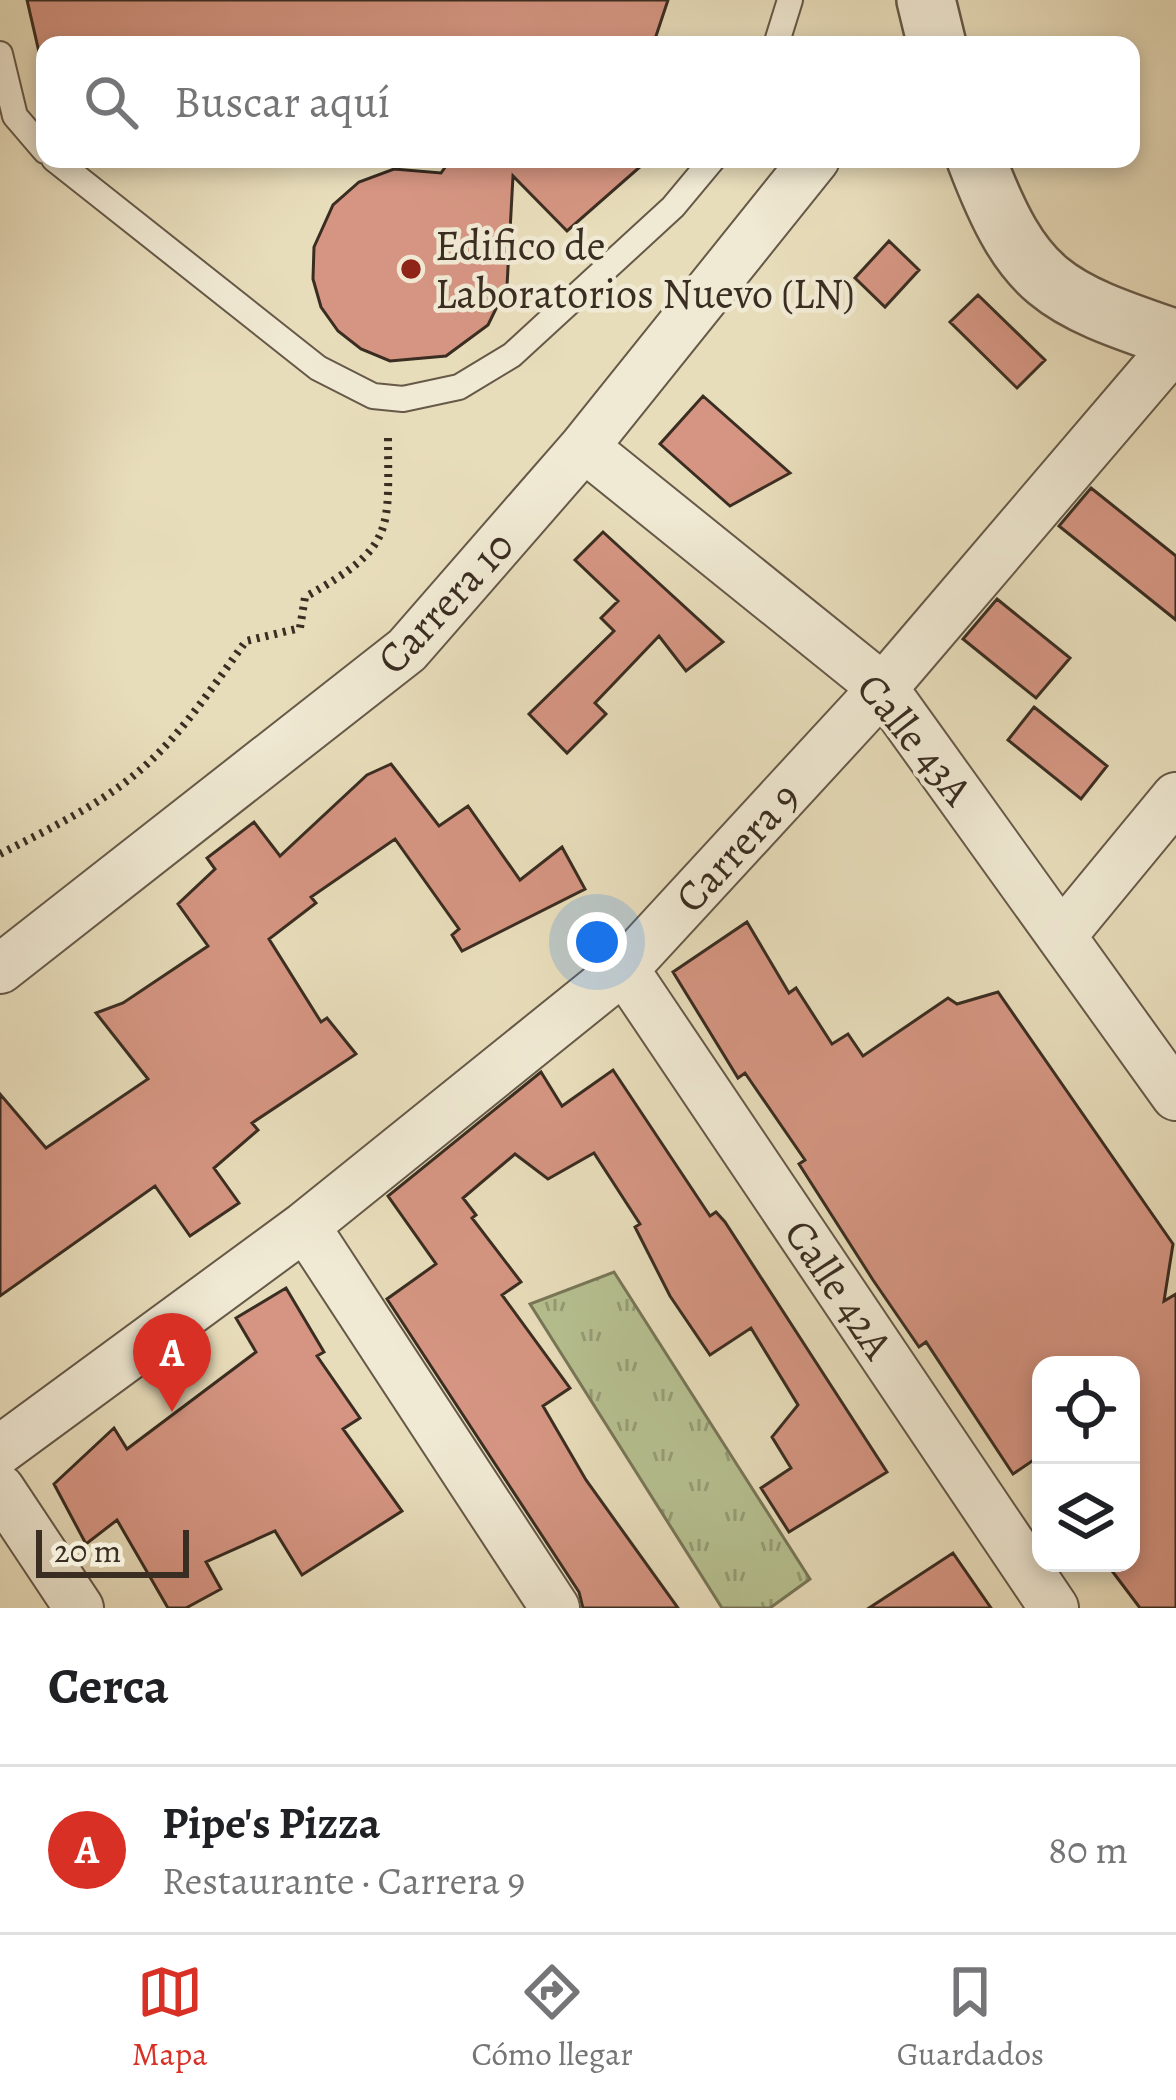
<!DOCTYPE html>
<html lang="es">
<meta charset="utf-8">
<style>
:root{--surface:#fff;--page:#f2f2f2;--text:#202124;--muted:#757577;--line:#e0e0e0;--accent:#d93025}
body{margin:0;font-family:Alegreya,serif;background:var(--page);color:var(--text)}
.controls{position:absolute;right:36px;bottom:36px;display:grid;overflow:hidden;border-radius:24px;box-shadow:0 6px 18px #0003}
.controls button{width:108px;height:108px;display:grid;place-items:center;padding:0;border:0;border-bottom:3px solid var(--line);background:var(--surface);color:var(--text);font:60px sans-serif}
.scale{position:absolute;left:36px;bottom:30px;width:153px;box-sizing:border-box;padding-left:12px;border:6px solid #3a2d21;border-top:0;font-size:33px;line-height:42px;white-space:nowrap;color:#3a2d21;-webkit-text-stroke:9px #f0e9d3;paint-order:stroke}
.you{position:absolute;left:597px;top:942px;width:42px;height:42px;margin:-30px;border:9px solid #fff;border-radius:50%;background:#1a73e8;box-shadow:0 0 0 18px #1a73e833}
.badge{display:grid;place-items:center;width:78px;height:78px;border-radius:50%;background:var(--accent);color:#fff;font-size:39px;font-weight:700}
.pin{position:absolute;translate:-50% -99px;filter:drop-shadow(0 3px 6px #0008)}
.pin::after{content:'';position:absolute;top:63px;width:42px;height:36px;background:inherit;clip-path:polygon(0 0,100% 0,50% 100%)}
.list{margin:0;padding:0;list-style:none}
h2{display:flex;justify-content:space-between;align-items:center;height:156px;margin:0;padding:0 48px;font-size:51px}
h2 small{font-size:39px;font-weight:400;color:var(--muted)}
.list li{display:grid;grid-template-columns:78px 1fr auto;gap:36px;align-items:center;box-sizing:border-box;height:168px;padding:0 48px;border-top:3px solid var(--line)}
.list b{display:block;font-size:45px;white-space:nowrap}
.list p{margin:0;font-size:39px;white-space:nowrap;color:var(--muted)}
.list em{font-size:39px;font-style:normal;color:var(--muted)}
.icon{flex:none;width:66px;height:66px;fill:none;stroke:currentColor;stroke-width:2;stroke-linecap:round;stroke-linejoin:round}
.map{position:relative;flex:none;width:1176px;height:1608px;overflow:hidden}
.search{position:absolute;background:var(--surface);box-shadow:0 6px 18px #0003;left:36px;right:36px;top:36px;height:132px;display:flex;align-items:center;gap:30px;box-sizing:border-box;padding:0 42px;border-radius:24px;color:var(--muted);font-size:45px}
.sheet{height:324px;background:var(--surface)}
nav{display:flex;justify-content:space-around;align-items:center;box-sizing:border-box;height:168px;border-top:3px solid var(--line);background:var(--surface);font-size:33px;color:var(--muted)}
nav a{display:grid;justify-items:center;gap:6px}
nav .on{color:var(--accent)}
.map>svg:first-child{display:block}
.park{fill:url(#park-tufts);stroke:#787658;stroke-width:3}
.building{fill:#d59582;stroke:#3a2d21;stroke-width:3}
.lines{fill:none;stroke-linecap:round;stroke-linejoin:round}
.service-casing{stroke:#665948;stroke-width:28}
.minor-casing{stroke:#665948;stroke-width:52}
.tertiary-casing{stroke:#665948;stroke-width:62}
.path{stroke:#3a2d21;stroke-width:8;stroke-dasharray:3 6;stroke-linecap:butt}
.service{stroke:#f0e9d3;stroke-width:24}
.minor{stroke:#f0e9d3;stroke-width:48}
.tertiary{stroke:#f0e9d3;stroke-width:57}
.poi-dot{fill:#8f2418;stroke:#f0e9d3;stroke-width:4.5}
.labels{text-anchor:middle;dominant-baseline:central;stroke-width:9;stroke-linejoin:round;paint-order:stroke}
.poi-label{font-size:42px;fill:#3a2d21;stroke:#f0e9d3;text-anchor:start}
.street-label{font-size:42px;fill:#3a2d21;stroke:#f0e9d3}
</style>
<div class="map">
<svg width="1176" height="1608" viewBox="0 0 1176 1608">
<defs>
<pattern id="park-tufts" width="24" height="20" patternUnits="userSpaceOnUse" patternTransform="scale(3)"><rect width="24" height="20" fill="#b6c090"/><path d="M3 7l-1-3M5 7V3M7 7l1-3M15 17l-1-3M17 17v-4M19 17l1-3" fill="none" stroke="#959c75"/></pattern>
</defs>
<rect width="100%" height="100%" fill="#e8ddbb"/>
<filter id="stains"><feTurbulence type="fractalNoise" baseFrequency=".00167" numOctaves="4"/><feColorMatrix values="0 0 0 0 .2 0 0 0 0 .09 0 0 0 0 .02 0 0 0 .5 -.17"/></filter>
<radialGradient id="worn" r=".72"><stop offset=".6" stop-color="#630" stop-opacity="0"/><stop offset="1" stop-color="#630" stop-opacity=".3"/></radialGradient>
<path class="park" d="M614,1272L810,1579L770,1608H722L530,1304Z"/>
<path class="building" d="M27,0H668L653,45H249L195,38L45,45L39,52Z
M451,159H649L567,231L513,176L507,286L488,325L446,356L390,361L361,349L338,331L321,307L313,279L314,247L333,205L359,182L394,169L441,173Z
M889,241L919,270L885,307L855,278Z
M978,295L1045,360L1017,388L950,322Z
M703,396L790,473L730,506L660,444Z
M1091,488L1176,556V620L1059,526Z
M603,532L723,642L686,671L659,636L595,703L606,714L567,753L529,714L614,631L601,618L618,601L575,560Z
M997,599L1070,658L1036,698L963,639Z
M1034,707L1107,766L1081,799L1008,740Z
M391,764L439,826L468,806L520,880L562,847L585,889L462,951L452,935L459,929L395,839L311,897L316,903L269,939L321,1022L327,1018L356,1054L252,1123L258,1130L214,1168L239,1203L190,1236L155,1186L0,1296V1094L46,1148L148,1079L96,1013L123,1003L208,946L178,904L215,869L207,858L254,822L280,856L367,775Z
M747,922L789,993L796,988L832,1044L848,1034L863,1056L948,998L957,1004L998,992L1173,1244L1164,1301L1176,1294V1608H1140L1106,1563H1131V1365H1041V1455L1013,1474L926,1342L919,1347L873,1280L799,1164L805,1160L745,1073L738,1078L673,972Z
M613,1070L710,1216L716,1212L725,1222L887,1472L789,1532L761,1488L791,1468L772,1437L798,1405L751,1328L710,1355L670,1296L635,1227L640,1224L594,1153L548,1179L515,1154L463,1198L476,1215L472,1218L521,1282L502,1295L570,1388L543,1406L586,1480L678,1608H583L579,1592L387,1299L436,1264L388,1196L541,1072L562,1106Z
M286,1288L324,1352L317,1356L360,1418L343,1429L402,1511L302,1575L275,1531L206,1562L221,1589L186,1608H168L117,1520L86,1544L54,1484L114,1428L127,1449L256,1352L236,1318Z
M953,1553L991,1608H869Z"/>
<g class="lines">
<g class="service-casing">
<path id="service" d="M776,45L790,0
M0,54L15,116L45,151
M54,159L318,368L373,396L403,399L459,387L512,355L673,207L713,159"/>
</g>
<g class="minor-casing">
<path id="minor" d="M584,447L883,688L1176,1096
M1063,934L1176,797
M0,969L407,650L584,447L815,159
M624,969L1054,1608
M305,1226L555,1608
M0,1450L305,1226L624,969L883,688L1176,345
M0,1489L79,1608"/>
</g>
<g class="tertiary-casing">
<path id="tertiary" d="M926,0L937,45
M976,159C1024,285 1053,297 1176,339"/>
</g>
<path class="path" d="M0,854C47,830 98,806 138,772C181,736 213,686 246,641L300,628L305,597C397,546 388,531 388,433"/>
<use href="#service" class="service"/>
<use href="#minor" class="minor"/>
<use href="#tertiary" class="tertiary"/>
</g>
<circle class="poi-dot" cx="411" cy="269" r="12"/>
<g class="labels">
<g class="poi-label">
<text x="435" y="245">Edifico de<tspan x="435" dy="48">Laboratorios Nuevo (LN)</tspan></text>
</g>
<g class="street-label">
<text transform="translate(445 602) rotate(-47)">Carrera 10</text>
<text transform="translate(915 739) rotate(51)">Calle 43A</text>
<text transform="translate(737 847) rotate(-47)">Carrera 9</text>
<text transform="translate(839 1289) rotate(56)">Calle 42A</text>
</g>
</g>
<rect width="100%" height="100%" filter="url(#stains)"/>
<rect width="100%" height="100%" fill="url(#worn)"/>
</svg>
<div class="controls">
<button><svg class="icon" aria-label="locate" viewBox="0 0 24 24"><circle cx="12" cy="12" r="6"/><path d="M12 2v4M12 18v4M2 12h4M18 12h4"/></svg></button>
<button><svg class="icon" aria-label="layers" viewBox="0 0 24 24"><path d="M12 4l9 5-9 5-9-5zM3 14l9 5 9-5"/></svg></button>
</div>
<div class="scale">20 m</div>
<div class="you"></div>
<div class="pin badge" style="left:172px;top:1412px">A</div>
<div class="search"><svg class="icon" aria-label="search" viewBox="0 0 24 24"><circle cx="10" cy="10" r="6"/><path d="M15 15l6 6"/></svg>Buscar aquí</div>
</div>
<section class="sheet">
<h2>Cerca<small></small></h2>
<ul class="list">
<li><span class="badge">A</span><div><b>Pipe's Pizza</b><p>Restaurante · Carrera 9</p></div><em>80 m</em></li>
</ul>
</section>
<nav>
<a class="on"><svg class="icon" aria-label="map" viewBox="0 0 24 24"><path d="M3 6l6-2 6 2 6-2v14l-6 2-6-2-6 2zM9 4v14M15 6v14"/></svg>Mapa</a>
<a><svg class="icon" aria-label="directions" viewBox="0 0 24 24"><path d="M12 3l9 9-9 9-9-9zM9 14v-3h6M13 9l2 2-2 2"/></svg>Cómo llegar</a>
<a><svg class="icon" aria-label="saved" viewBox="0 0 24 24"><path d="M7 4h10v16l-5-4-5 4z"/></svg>Guardados</a>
</nav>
